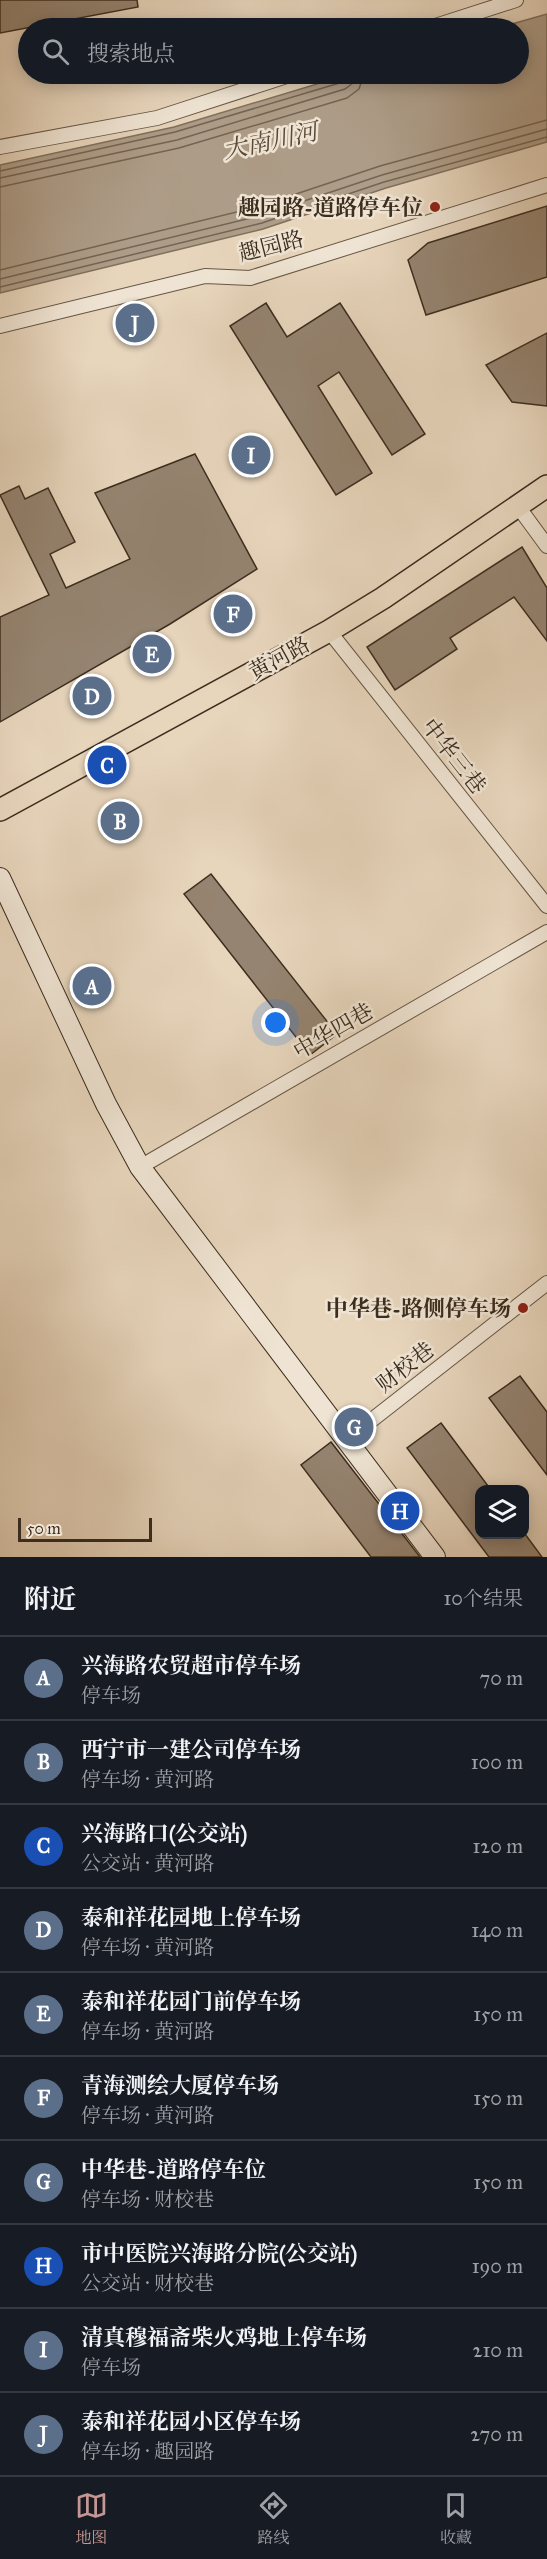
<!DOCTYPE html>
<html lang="zh">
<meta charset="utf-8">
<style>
:root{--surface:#171b24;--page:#20242c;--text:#f1f3f6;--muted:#9ea1a6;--line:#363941;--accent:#c59692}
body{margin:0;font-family:"IM FELL Great Primer","Noto Serif SC",serif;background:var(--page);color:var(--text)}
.controls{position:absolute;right:18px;bottom:18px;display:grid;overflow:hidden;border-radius:12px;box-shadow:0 3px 15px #0003}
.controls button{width:54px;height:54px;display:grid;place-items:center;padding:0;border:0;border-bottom:2px solid var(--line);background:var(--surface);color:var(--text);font:30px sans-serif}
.scale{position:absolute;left:18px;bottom:15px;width:134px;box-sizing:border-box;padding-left:6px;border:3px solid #3c2d1f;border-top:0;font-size:16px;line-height:21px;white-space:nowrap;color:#3c2d1f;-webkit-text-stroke:4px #efe4d3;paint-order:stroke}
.you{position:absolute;left:276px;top:1023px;width:21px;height:21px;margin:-15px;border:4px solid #fff;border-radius:50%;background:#1a73e8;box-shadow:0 0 0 9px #1a73e833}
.badge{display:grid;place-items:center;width:39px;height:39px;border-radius:50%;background:var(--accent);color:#fff;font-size:20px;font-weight:700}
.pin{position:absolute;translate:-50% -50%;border:3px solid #fff;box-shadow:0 2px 6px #0006}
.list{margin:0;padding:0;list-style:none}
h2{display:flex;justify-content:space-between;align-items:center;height:78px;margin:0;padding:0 24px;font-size:26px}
h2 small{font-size:20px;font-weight:400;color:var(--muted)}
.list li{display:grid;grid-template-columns:39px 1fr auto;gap:18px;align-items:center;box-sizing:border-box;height:84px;padding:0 24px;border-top:2px solid var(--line)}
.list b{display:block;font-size:22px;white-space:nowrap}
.list p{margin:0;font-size:20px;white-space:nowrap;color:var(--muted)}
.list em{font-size:20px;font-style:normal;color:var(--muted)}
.icon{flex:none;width:33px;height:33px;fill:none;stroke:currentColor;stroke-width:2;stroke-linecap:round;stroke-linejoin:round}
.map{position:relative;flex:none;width:547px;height:1557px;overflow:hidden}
.search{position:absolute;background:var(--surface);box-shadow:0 3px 15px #0003;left:18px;right:18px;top:18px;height:66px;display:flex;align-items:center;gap:15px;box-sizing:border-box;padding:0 21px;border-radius:33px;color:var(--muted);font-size:22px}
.sheet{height:918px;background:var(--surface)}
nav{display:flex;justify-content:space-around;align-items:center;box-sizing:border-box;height:84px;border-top:2px solid var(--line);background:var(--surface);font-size:16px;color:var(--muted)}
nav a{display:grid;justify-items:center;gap:3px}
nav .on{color:var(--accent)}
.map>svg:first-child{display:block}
.water{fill:#ad9c87;stroke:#80705d;stroke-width:1.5}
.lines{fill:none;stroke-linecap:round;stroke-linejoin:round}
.shore{stroke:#746453;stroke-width:1.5}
.building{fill:#958471;stroke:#3c2d1f;stroke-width:1.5}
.street-casing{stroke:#675746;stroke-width:16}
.secondary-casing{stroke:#3c2d1f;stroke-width:22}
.primary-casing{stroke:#3c2d1f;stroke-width:24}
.street{stroke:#efe4d3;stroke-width:14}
.secondary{stroke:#efe4d3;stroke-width:20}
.primary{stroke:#e7d5bc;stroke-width:21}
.poi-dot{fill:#8f2418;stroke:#efe4d3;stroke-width:2}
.labels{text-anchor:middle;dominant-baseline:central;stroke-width:5;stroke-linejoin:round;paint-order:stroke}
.poi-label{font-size:22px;font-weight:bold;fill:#3c2d1f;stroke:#efe4d3;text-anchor:end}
.street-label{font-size:22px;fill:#3c2d1f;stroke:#efe4d3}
.water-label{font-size:24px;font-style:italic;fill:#584939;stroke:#efe4d3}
</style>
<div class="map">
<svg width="547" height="1557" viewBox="0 0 547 1557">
<rect width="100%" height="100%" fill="#e7d5bc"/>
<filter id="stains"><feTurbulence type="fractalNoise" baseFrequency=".00333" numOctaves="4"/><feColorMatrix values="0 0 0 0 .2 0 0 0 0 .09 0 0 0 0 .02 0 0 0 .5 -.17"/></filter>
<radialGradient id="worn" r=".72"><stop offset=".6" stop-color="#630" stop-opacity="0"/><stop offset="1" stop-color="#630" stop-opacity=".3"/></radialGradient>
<path class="water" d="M547,14V142L386,188L263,229L0,293V165L174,127L350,74H518V28H498Z"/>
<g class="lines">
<path class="shore" d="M0,171L175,132L343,82L347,79V74
M0,178L177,140L345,89L353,83L355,74
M0,187L179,148L347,98L359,89L364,74
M0,270L257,207L380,166L547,120
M0,279L259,216L382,175L547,129
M0,287L262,223L384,182L547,137"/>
</g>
<path class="building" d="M0,0H137L138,7L0,33Z
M547,206V277L426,315L408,260L428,243Z
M266,303L287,337L340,303L425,434L392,455L339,372L318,386L372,473L336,495L230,326Z
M547,333V406L512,402L486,365Z
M195,454L257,569L170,624L0,722V617L49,595L0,495L19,486L25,499L48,488L75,542L50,554L66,588L130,559L95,493Z
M522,547L547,588V641L514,597L450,638L457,649L395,690L367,647Z
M211,874L337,1034L310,1055L184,894Z
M520,1376L547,1412V1475L489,1398Z
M441,1423L491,1490H480V1534H525L542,1557H489L407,1448Z
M331,1442L420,1557H371L301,1465Z"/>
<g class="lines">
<g class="street-casing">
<path id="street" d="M429,28L516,0
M0,147L157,118L293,74
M0,326L205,276L250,278L547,185
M517,505L547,546
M329,631L547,906
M140,1167L547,932
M345,1441L547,1283"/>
</g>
<g class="secondary-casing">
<path id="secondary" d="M0,878L106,1104L140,1167L435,1557"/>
</g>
<g class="primary-casing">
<path id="primary" d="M0,810L329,631L383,598L547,486"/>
</g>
<use href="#street" class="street"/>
<use href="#secondary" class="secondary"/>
<use href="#primary" class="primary"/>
</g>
<g class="poi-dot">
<circle cx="435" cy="207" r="6"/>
<circle cx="523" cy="1308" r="6"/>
</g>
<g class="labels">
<g class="poi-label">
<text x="423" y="207">趣园路-道路停车位</text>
<text x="511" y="1308">中华巷-路侧停车场</text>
</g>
<g class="street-label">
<text transform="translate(271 246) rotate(-14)">趣园路</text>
<text transform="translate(279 658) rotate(-29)">黄河路</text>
<text transform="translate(454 756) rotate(52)">中华三巷</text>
<text transform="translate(333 1031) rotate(-30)">中华四巷</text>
<text transform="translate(405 1367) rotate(-38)">财校巷</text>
</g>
<g class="water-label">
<text transform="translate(270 141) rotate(-12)">大南川河</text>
</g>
</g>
<rect width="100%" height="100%" filter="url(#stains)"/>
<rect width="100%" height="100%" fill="url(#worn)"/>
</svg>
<div class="controls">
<button><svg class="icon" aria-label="layers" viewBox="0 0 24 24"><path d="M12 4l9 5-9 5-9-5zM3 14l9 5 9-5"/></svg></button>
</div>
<div class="scale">50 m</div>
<div class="you"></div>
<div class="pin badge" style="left:92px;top:986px;background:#5c6f8a">A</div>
<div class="pin badge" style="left:120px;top:821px;background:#5c6f8a">B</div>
<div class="pin badge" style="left:107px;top:765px;background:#1a4fb4">C</div>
<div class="pin badge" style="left:92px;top:696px;background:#5c6f8a">D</div>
<div class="pin badge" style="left:152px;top:654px;background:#5c6f8a">E</div>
<div class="pin badge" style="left:233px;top:614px;background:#5c6f8a">F</div>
<div class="pin badge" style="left:354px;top:1427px;background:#5c6f8a">G</div>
<div class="pin badge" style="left:400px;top:1511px;background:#1a4fb4">H</div>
<div class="pin badge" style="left:251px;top:455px;background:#5c6f8a">I</div>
<div class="pin badge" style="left:135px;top:323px;background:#5c6f8a">J</div>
<div class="search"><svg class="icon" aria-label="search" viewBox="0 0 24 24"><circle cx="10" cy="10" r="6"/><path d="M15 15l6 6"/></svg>搜索地点</div>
</div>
<section class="sheet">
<h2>附近<small>10个结果</small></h2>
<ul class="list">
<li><span class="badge" style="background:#5c6f8a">A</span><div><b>兴海路农贸超市停车场</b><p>停车场</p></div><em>70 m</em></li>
<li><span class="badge" style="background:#5c6f8a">B</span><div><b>西宁市一建公司停车场</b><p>停车场 · 黄河路</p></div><em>100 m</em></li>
<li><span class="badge" style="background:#1a4fb4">C</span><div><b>兴海路口(公交站)</b><p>公交站 · 黄河路</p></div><em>120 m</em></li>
<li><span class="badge" style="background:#5c6f8a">D</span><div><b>泰和祥花园地上停车场</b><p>停车场 · 黄河路</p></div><em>140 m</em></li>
<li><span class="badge" style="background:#5c6f8a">E</span><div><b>泰和祥花园门前停车场</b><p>停车场 · 黄河路</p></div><em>150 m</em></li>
<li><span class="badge" style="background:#5c6f8a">F</span><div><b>青海测绘大厦停车场</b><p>停车场 · 黄河路</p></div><em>150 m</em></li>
<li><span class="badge" style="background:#5c6f8a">G</span><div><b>中华巷-道路停车位</b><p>停车场 · 财校巷</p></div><em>150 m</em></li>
<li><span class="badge" style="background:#1a4fb4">H</span><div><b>市中医院兴海路分院(公交站)</b><p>公交站 · 财校巷</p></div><em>190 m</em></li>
<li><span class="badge" style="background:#5c6f8a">I</span><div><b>清真穆福斋柴火鸡地上停车场</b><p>停车场</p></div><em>210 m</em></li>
<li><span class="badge" style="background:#5c6f8a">J</span><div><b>泰和祥花园小区停车场</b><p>停车场 · 趣园路</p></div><em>270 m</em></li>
</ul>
</section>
<nav>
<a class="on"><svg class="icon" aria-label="map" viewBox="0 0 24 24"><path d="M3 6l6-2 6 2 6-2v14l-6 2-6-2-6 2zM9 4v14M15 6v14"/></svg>地图</a>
<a><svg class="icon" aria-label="directions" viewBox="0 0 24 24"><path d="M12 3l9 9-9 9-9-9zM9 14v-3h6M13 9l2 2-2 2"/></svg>路线</a>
<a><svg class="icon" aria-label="saved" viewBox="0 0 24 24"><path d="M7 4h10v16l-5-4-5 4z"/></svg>收藏</a>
</nav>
